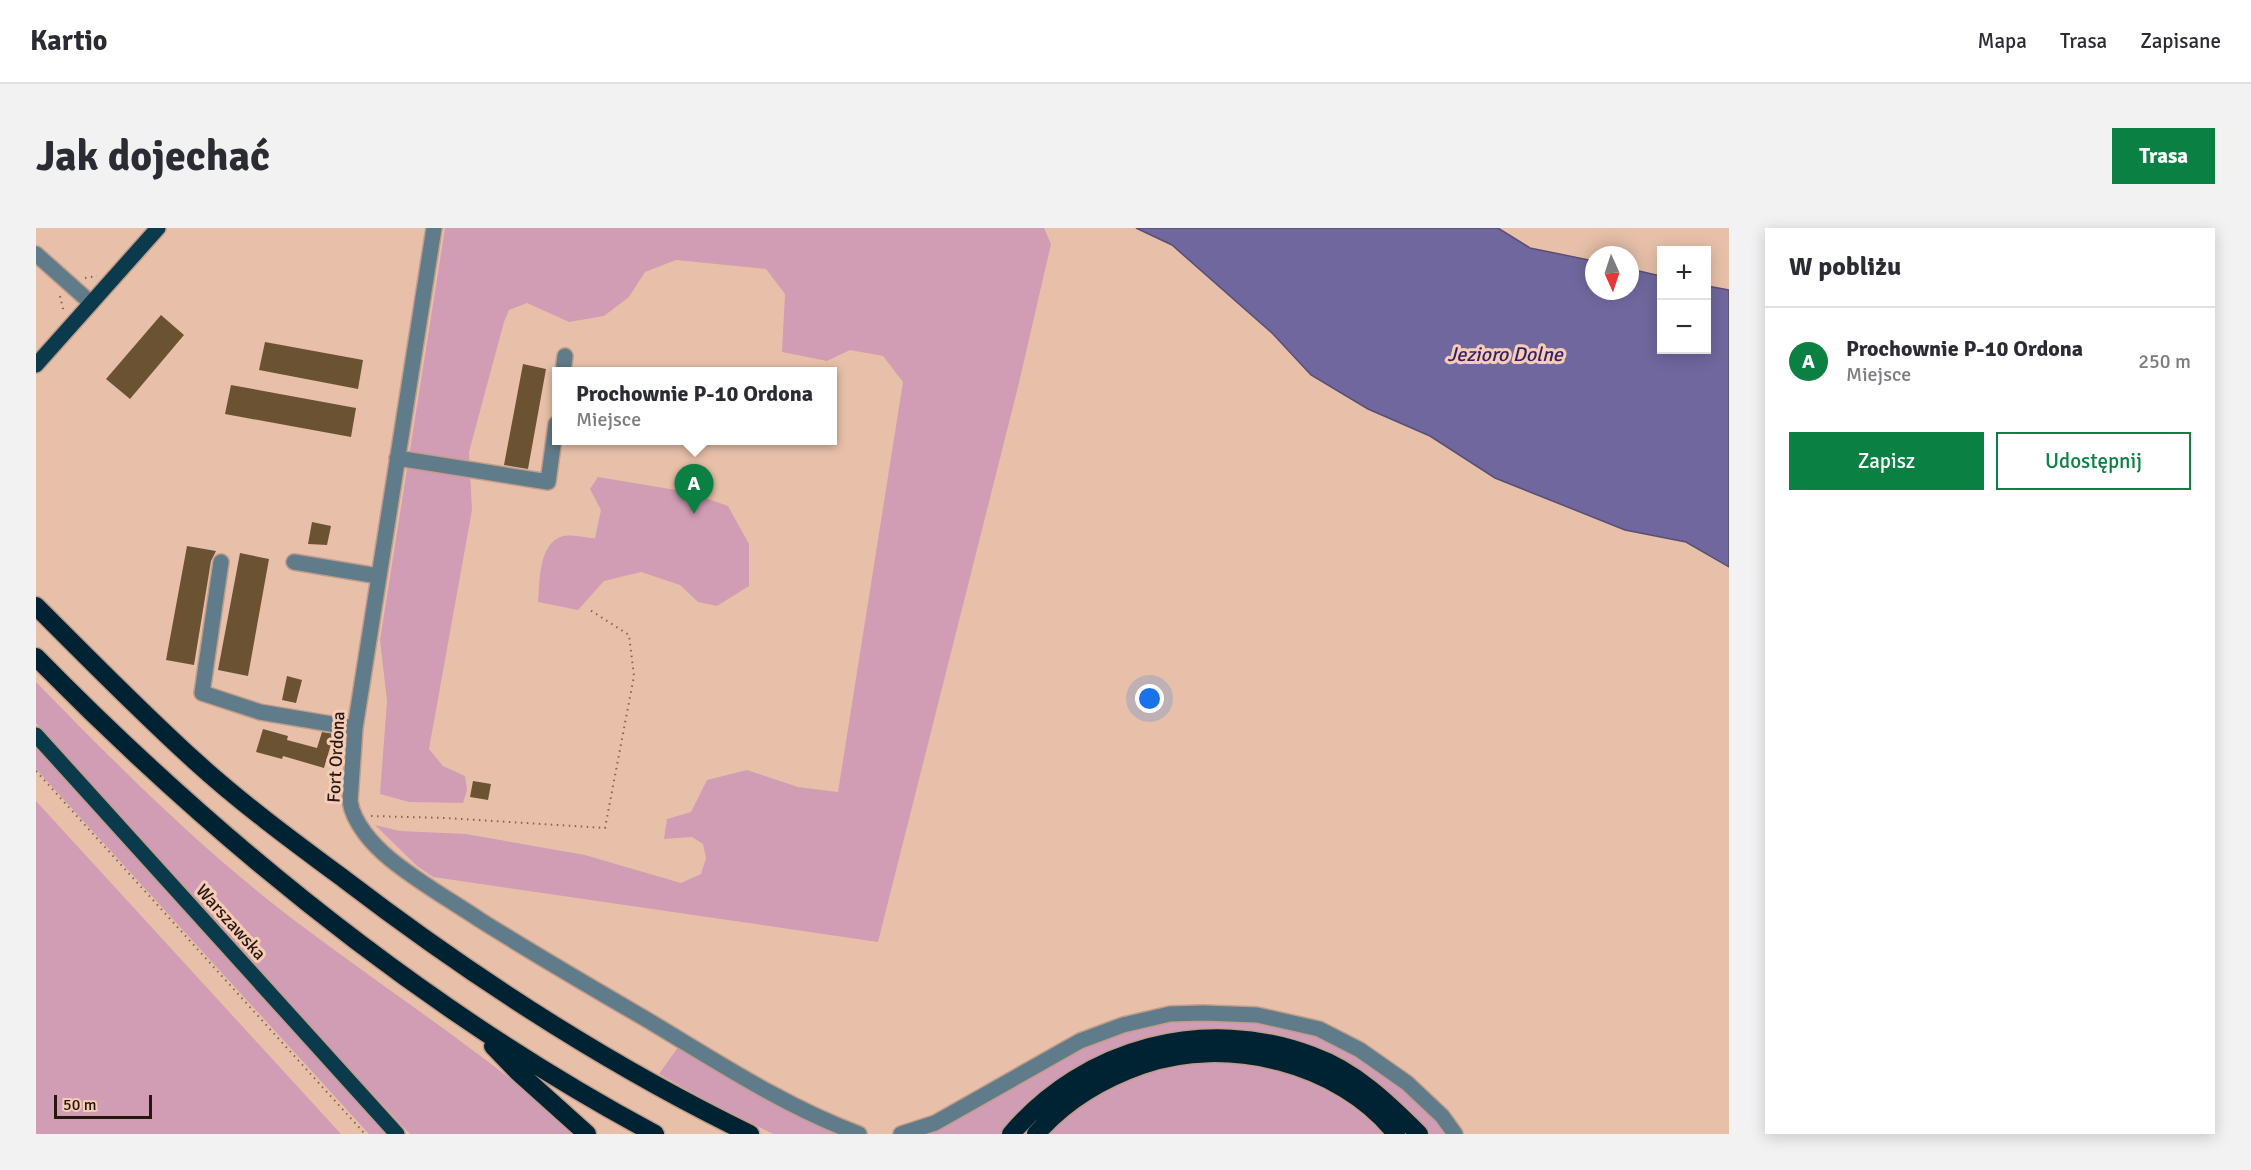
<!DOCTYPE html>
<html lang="pl">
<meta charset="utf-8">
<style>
:root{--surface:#fff;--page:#f2f2f3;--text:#2b2b33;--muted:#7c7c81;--line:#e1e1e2;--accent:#0b8043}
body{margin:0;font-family:Signika,sans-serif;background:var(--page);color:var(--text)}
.controls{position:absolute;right:18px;top:18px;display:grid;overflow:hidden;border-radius:0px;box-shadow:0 3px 15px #0003}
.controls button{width:54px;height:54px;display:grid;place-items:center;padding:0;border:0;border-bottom:2px solid var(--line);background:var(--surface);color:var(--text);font:30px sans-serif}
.compass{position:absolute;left:1549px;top:18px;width:54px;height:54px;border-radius:50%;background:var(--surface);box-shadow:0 3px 15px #0003;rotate:177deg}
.scale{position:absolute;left:18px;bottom:15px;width:98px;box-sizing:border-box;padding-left:6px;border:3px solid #26170f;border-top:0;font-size:16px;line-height:21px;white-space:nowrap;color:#26170f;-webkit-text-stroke:4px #f5ccb6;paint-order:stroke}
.you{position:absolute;left:1114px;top:471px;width:21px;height:21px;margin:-15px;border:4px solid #fff;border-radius:50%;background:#1a73e8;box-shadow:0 0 0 9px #1a73e833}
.badge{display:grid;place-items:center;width:39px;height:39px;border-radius:50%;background:var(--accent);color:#fff;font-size:20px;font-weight:700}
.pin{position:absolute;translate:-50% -50px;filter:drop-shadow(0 2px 3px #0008)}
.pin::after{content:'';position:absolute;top:32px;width:21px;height:18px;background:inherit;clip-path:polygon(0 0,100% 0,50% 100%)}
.popup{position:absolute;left:516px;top:139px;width:285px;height:78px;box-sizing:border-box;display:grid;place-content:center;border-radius:0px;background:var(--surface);filter:drop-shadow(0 2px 4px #0005);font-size:20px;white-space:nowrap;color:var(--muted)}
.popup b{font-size:22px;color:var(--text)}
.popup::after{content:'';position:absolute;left:50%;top:100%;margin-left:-12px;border:12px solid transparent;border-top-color:var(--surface)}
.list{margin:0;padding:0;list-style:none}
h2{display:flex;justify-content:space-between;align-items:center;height:78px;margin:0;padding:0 24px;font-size:26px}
h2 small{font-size:20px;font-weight:400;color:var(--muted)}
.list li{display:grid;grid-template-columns:39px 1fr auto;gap:18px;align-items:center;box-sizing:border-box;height:108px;padding:0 24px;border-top:2px solid var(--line)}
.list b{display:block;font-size:22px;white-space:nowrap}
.list p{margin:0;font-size:20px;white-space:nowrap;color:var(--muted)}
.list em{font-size:20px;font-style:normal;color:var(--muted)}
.actions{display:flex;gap:12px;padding:18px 24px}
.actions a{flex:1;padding:14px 0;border:2px solid var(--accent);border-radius:0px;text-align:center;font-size:21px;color:var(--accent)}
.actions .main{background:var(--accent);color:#fff}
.map{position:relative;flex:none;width:1693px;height:906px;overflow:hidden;border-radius:0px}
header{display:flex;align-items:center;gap:36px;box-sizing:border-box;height:84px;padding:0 30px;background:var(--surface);border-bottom:2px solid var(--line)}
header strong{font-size:28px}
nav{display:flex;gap:33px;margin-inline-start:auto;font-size:21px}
.intro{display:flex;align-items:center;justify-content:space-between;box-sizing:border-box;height:144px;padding:0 36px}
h1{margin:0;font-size:42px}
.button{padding:15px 27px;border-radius:0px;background:var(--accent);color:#fff;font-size:21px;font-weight:700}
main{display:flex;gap:36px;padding:0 36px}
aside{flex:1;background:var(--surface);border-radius:0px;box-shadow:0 3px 15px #0003}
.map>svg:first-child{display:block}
.green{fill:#d19db4}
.water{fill:#70679e;stroke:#5a4f73;stroke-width:1.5}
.building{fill:#6b5233}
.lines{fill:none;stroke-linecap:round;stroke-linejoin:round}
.minor-casing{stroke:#c19e8a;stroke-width:18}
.major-casing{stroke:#c19e8a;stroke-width:18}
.highway-casing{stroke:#c19e8a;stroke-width:21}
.path{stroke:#806556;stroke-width:2;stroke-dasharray:1.5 4.5;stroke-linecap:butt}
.minor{stroke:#607b89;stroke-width:15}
.major{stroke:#0c3a4d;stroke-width:15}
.highway{stroke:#002333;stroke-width:18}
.labels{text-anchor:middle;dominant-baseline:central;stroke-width:6;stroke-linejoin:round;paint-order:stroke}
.street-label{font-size:18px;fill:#26170f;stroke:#f5ccb6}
.water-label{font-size:20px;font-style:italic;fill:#331f65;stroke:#f5ccb6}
</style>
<header>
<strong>Kartio</strong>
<nav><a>Mapa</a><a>Trasa</a><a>Zapisane</a></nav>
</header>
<div class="intro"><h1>Jak dojechać</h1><a class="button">Trasa</a></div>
<main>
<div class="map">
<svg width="1693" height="906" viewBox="0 0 1693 906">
<rect width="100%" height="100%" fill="#e8c0a9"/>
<path class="green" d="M409,0H1008L1015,16L982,159L842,714L397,649L381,638L339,597L364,603L430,606L549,627L645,655L665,646L670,630L667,616L656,609L628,611L631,591L655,584L671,552L711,542L762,559L802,564L867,154L847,128L814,122L791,133L746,124L749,66L730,41L640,32L609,44L593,69L568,88L533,94L491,75L473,82L468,94L433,224L436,282L393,521L407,538L429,548L431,562L427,575L373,574L344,566L351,473L344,412Z
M562,249L652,264L692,278L713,316V358L681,378L662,374L644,357L605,344L568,353L542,382L502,374C504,354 502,315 527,308C536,306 550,310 559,310L565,282L554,261Z
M0,454C75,531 152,608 236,675C337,754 445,821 541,906H374L211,731L0,495Z
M0,519L250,795L354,906H333L0,541Z
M0,573L305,906H0Z
M1132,792C1158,792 1187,790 1214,793C1270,799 1332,827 1374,865C1387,877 1399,893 1411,906H1393L1359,869L1324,844L1187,803L968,906H881L1068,809Z
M643,818L809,906H737L680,878L623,846Z
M1173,834C1238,835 1302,857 1347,906H1010C1057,859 1108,839 1173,834Z"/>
<path class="water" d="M1100,0H1462L1494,20L1558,33V63H1594V41L1625,48L1626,122H1670L1671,58L1693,62V339L1650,314L1589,302L1459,250L1394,208L1332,181L1275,147L1237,106L1136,17Z"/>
<path class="building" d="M125,87L148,107L94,171L70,151Z
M229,114L327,132L322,161L223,142Z
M487,136L510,141L492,241L468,237Z
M195,157L320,180L315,209L189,186Z
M276,294L295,298L291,317L272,316Z
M151,318L180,323L175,333L158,437L130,432Z
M204,325L233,331L212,448L182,442Z
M251,448L266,452L260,475L246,472Z
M227,501L252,508L251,512L281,520L286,504L298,506L288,540L247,528L246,531L220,524Z
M437,553L455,556L452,572L434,569Z"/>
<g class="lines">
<g class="minor-casing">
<path id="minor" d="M398,0L319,500L314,573C317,595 337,617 354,631C382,654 414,672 444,692C498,726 553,758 608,790C677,831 747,878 823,906
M0,26L55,75
M527,144L529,128
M361,230L512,254L520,196
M185,334L166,465L224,484L319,500
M258,334L342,348
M865,906L899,895L1044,813L1087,797L1134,786L1167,785L1221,787L1283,801L1324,822L1371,855L1406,888L1419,906"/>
</g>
<g class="major-casing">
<path id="major" d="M0,137L122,0
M0,507L361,906"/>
</g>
<g class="highway-casing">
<path id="highway" d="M0,378C52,430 104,483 159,533C205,575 258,614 308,651C435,748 570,836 714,906
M0,429C183,615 388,782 619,906
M457,818L482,844L551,906
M975,906C1049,819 1170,787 1277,828C1319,843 1352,875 1383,906
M1000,906C1028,874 1066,851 1106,837C1190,807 1305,835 1360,906"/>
</g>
<path class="path" d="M49,50L61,48
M24,68L28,85
M0,543L329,906
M335,588L409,590L569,600L598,448L593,407L554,382"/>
<use href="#minor" class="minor"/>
<use href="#major" class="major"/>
<use href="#highway" class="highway"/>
</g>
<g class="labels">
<g class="street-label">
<text transform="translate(300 529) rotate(-87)">Fort Ordona</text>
<text transform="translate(195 694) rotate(48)">Warszawska</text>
</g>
<g class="water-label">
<text x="1469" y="126">Jezioro Dolne</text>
</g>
</g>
</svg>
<div class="controls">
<button>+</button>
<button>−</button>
</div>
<svg class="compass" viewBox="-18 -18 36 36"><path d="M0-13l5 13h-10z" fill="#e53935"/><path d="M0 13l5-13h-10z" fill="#7c7c81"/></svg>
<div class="scale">50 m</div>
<div class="you"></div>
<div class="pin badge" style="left:658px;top:286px">A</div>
<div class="popup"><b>Prochownie P-10 Ordona</b>Miejsce</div>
</div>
<aside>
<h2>W pobliżu<small></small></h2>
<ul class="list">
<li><span class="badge">A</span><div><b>Prochownie P-10 Ordona</b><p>Miejsce</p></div><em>250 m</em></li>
</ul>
<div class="actions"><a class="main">Zapisz</a><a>Udostępnij</a></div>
</aside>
</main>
